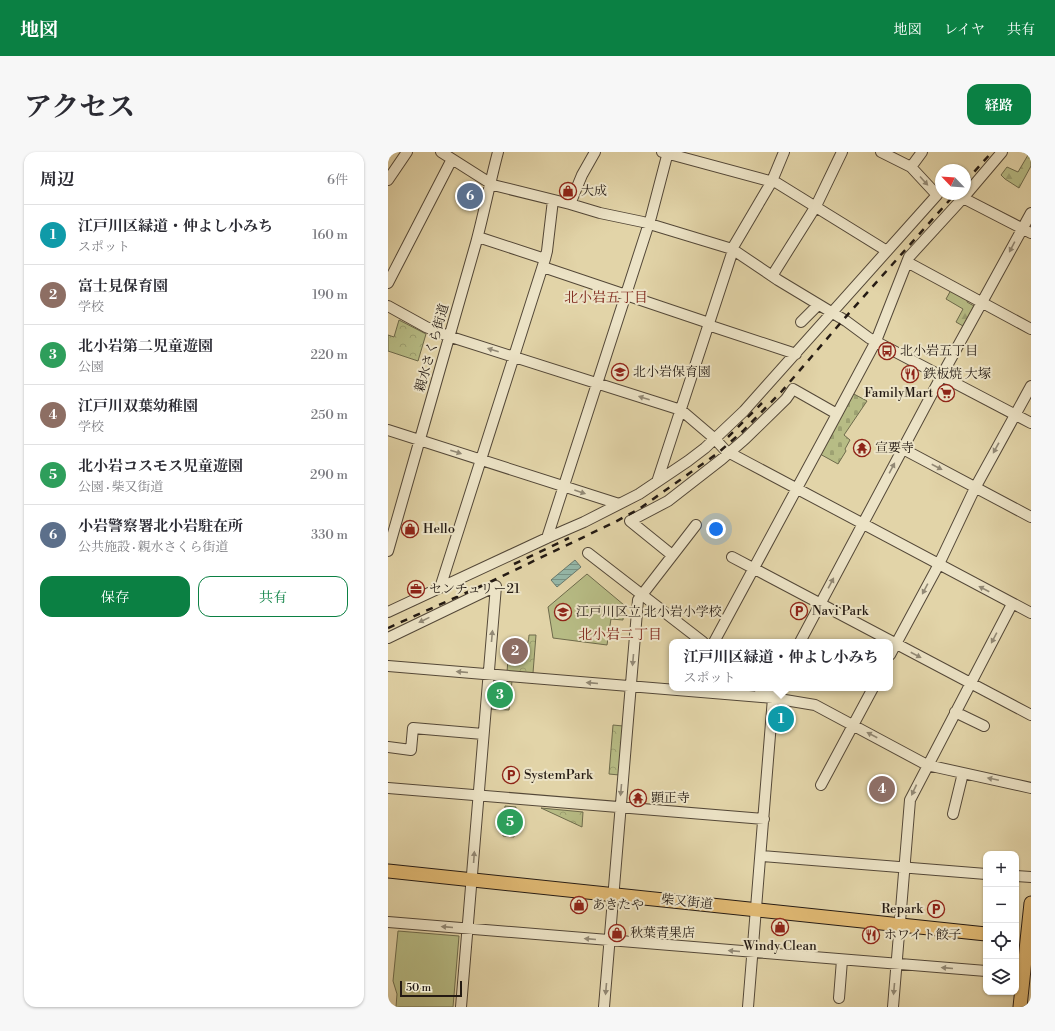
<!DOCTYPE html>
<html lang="ja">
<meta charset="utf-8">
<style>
:root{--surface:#fff;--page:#f7f7f7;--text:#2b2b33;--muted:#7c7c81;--line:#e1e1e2;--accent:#0b8043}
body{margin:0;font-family:"Libre Bodoni","Noto Serif JP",serif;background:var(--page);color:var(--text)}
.controls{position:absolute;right:12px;bottom:12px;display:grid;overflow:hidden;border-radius:8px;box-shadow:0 1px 3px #0004}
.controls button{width:36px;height:36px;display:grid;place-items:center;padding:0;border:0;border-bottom:1px solid var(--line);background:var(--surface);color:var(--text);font:20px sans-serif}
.compass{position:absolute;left:547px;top:12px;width:36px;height:36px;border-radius:50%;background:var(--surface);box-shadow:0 1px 3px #0004;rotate:295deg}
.scale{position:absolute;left:12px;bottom:10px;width:62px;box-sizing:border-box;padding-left:4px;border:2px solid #241a13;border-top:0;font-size:11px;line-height:14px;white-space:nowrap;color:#241a13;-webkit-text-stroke:3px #ece3c6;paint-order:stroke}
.you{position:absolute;left:328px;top:377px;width:14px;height:14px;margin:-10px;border:3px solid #fff;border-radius:50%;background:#1a73e8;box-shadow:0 0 0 6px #1a73e833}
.badge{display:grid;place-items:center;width:26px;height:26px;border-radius:50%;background:var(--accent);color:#fff;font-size:13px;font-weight:700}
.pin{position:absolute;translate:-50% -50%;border:2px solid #fff;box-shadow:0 1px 4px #0006}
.popup{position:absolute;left:281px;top:487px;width:224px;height:52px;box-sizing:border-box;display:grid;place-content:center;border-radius:8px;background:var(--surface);filter:drop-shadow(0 1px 3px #0005);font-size:13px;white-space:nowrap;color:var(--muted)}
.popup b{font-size:15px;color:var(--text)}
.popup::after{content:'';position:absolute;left:50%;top:100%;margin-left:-8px;border:8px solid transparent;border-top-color:var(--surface)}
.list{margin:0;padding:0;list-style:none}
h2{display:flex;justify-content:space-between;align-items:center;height:52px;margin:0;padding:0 16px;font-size:17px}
h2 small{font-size:13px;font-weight:400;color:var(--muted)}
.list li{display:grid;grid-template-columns:26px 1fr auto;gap:12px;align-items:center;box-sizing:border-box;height:60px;padding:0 16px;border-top:1px solid var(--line)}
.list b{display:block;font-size:15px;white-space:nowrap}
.list p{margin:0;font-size:13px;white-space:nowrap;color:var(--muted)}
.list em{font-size:13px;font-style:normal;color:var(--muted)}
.actions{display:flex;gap:8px;padding:12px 16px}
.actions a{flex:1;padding:9px 0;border:1px solid var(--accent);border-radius:12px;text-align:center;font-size:14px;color:var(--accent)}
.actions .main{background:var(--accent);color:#fff}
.icon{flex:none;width:22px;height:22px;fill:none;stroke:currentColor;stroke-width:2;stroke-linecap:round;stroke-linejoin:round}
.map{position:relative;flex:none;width:643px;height:855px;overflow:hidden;border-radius:12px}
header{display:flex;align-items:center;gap:24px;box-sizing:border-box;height:56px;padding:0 20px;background:var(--accent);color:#fff}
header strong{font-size:19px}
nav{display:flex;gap:22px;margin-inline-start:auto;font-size:14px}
.intro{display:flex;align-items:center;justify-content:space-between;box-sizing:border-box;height:96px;padding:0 24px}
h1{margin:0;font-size:28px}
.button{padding:10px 18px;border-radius:12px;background:var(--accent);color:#fff;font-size:14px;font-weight:700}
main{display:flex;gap:24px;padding:0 24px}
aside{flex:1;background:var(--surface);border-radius:12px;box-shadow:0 1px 3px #0004}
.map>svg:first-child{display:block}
.grass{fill:#b7bc85;stroke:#6e6b4c}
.forest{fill:url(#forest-firs);stroke:#6e6b4c}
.cemetery{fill:url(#cemetery-stones);stroke:#6e6b4c}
.park{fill:url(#park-crowns);stroke:#6e6b4c}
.water{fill:url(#water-rules);stroke:#68796d}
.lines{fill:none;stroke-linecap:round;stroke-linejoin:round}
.minor-casing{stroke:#544838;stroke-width:12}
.major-casing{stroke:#241a13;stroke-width:15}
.minor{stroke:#ece3c6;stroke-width:10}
.major{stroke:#e1ba74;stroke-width:13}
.rail{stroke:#241a13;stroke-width:2.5;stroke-dasharray:7 7;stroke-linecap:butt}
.oneway{fill:#928975}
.labels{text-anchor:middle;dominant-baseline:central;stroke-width:4;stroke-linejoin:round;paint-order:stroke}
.poi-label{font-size:13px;fill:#241a13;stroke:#ece3c6;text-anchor:start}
.street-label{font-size:13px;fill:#241a13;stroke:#ece3c6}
.neighbourhood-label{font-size:14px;fill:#7a1f14;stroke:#ece3c6}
</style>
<header>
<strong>地図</strong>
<nav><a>地図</a><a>レイヤ</a><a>共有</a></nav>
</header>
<div class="intro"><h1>アクセス</h1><a class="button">経路</a></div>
<main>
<aside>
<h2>周辺<small>6件</small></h2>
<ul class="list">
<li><span class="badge" style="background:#0f9aa8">1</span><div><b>江戸川区緑道・仲よし小みち</b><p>スポット</p></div><em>160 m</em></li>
<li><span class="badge" style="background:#8d6e63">2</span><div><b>富士見保育園</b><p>学校</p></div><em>190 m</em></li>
<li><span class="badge" style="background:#2e9e5b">3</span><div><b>北小岩第二児童遊園</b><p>公園</p></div><em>220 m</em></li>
<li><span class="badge" style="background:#8d6e63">4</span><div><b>江戸川双葉幼稚園</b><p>学校</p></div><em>250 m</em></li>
<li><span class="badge" style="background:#2e9e5b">5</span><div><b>北小岩コスモス児童遊園</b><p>公園 · 柴又街道</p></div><em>290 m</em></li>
<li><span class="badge" style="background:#5c6f8a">6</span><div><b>小岩警察署北小岩駐在所</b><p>公共施設 · 親水さくら街道</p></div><em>330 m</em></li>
</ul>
<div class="actions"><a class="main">保存</a><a>共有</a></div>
</aside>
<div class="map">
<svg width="643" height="855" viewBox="0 0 643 855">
<defs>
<pattern id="forest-firs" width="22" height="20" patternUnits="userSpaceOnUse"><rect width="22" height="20" fill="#b7bc85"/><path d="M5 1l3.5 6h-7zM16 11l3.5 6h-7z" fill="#9da172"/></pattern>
<pattern id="cemetery-stones" width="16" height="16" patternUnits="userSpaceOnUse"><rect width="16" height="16" fill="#b7bc85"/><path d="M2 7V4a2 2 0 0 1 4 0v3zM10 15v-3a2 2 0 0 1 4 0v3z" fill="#9da172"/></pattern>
<pattern id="park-crowns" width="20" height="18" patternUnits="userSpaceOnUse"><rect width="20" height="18" fill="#b7bc85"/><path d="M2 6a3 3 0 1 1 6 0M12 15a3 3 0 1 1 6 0" fill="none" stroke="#9da172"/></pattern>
<pattern id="water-rules" width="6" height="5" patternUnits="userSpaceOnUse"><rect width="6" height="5" fill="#95b8a9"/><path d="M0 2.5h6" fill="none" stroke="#799588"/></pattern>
</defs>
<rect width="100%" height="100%" fill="#e2d4a8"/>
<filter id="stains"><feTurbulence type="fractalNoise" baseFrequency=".005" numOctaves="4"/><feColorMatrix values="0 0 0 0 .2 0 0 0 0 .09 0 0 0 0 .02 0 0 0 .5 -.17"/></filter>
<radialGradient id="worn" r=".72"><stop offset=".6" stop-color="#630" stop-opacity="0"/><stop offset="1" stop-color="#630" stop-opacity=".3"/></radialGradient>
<path class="grass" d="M199,422L236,453L235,468L223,467L219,493L165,486L160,455Z
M10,779L71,784L65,855H8L9,842L5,829Z"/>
<path class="forest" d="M635,0H643V14L631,36L617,27L613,23L619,15L630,20L640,3Z
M563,138L580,147L579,150L586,154L575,174L568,170L575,157L558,147Z"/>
<path class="cemetery" d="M464,241L479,249L456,283L462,288L457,297L458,299L450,312L432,302Z"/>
<path class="park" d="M11,168L38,182L30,209L0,199V183L6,185Z
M141,483H148L145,521L119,520L120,507C132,503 141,496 141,483Z
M103,528L124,529L121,558L101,557Z
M225,573L235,574L231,623L221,622Z
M117,654L128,655L126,685L115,684Z
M153,656L195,660L194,675Z"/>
<path class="water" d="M187,408L193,415L169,435L163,428Z"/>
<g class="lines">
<g class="minor-casing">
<path id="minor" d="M53,0L105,33L182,52L212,61L255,70L344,97L390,128L458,169L481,186L643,271
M274,0L389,31L499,99
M523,15L534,0
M0,28L19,0
M575,46L643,81
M182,52L194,23L207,0
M90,85L157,107
M344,97L384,29L396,0
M519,110L643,177
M155,115L321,171
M384,124L428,54L454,0
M0,131L64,7
M0,154L38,175L60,184L293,258L327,287L338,299L643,461
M413,170L430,153
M320,173L408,202
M0,278L231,352
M515,297L643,365
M269,330L345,98
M159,386L263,65L280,0
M0,399C29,296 59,194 88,91C96,61 102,30 110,0
M200,401L315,490
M284,403L242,369L280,349L334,307L357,287L398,247L405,237L449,262L488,189L521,105L575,46L614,0
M344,405L643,563
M52,436L157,107L159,99L165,48
M0,460L159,386L196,370L251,342L300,309L317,296L356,259L549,43L523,15L493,0
M0,486L108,434L73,855
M326,490L449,262
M412,490L554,223L643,61
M502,503L551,412L587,336L643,234
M0,514L385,546L427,553L539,613L643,636
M371,536L386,542
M567,560L596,574
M0,595L23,598L25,576L95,582
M433,633L485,536
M0,636L376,667
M565,662L575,621
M373,704L598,722
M628,724L643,725
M0,770L598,819
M451,846L454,808
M216,855L250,448L308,373
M360,855L385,546L388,536
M505,855L522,648L624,452"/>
</g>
<g class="major-casing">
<path id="major" d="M0,719L598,782
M632,855L643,751"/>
</g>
<use href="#minor" class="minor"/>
<use href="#major" class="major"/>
<path class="rail" d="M577,30L604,0
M340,285L374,251
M126,412L181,386
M0,476L104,429L227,370L251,357L330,301L355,279L394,239L462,160L567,42"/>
</g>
<defs><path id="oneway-solid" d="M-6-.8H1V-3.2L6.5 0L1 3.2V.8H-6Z"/></defs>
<g class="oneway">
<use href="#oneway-solid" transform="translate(536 29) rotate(48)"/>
<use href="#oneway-solid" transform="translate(624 95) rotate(118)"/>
<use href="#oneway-solid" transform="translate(105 198) rotate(-162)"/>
<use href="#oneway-solid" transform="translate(256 246) rotate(-162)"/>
<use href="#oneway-solid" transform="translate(608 296) rotate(119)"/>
<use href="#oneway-solid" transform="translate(68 300) rotate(18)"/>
<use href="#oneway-solid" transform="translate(549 315) rotate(28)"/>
<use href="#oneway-solid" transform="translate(504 316) rotate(-62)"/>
<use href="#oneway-solid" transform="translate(192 340) rotate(19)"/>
<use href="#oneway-solid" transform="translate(443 431) rotate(-62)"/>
<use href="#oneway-solid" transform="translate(537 437) rotate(118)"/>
<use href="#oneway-solid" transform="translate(596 437) rotate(-152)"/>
<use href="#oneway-solid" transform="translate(36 468) rotate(154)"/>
<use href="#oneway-solid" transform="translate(104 484) rotate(-85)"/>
<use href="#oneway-solid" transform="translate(606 486) rotate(118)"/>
<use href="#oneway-solid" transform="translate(528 503) rotate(28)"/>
<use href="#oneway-solid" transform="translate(245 508) rotate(95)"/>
<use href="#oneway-solid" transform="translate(74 520) rotate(-175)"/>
<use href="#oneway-solid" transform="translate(204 531) rotate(-175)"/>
<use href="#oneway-solid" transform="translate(484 583) rotate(-152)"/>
<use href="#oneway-solid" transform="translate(605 627) rotate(-168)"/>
<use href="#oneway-solid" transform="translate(233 638) rotate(95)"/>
<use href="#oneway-solid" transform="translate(526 638) rotate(115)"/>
<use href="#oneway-solid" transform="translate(86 705) rotate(-86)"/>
<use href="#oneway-solid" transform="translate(59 775) rotate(-175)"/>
<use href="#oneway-solid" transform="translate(202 787) rotate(-175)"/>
<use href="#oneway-solid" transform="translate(346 799) rotate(-175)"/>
<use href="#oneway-solid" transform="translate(559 816) rotate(-175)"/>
<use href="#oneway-solid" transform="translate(218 837) rotate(95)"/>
<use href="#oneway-solid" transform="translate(506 837) rotate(95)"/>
</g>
<defs>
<g id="shop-ring" transform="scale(0.9)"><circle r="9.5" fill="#ece3c6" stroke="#8f2418" stroke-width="1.5"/><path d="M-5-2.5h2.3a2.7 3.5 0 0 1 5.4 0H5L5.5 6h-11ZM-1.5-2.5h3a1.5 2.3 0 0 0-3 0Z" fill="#8f2418"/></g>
<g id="bus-ring" transform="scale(0.9)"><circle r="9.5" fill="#ece3c6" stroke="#8f2418" stroke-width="1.5"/><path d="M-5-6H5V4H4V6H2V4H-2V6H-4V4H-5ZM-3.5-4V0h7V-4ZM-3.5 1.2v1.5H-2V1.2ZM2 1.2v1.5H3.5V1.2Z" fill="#8f2418"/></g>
<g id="school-ring" transform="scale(0.9)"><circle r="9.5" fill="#ece3c6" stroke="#8f2418" stroke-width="1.5"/><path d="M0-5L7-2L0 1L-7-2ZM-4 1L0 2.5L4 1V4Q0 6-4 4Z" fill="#8f2418"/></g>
<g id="restaurant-ring" transform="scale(0.9)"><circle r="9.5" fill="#ece3c6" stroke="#8f2418" stroke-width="1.5"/><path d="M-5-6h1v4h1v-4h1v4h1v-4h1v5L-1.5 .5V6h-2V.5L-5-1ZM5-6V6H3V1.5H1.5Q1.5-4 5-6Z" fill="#8f2418"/></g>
<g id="supermarket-ring" transform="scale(0.9)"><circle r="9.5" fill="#ece3c6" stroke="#8f2418" stroke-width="1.5"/><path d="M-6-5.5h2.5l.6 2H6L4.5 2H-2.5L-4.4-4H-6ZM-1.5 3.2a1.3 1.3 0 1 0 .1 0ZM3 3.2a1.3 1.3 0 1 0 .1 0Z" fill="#8f2418"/></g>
<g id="temple-ring" transform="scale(0.9)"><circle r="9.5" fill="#ece3c6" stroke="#8f2418" stroke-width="1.5"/><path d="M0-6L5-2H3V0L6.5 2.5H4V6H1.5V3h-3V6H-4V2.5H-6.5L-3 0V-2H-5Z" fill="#8f2418"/></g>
<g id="office-ring" transform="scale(0.9)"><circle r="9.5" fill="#ece3c6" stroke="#8f2418" stroke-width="1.5"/><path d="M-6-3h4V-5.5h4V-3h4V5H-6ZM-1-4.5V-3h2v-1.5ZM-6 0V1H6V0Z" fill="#8f2418"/></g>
<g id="parking-ring" transform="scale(0.9)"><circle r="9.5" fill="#ece3c6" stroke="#8f2418" stroke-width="1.5"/><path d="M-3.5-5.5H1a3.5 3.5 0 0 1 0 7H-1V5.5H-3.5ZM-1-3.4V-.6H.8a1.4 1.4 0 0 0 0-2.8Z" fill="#8f2418"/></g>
</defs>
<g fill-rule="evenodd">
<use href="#shop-ring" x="180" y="39"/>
<use href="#bus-ring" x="499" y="199"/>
<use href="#school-ring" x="232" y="220"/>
<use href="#restaurant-ring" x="522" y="222"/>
<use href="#supermarket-ring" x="558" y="241"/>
<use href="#temple-ring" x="474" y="296"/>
<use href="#shop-ring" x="22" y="377"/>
<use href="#office-ring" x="28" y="437"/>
<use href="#parking-ring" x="411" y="459"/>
<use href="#school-ring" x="175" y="460"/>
<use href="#parking-ring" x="123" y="623"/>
<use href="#temple-ring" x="250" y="646"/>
<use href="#shop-ring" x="191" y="753"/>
<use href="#parking-ring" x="548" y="757"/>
<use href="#shop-ring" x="392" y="775"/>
<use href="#shop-ring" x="229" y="781"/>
<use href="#restaurant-ring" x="483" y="783"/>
</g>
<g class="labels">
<g class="poi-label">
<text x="193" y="39">大成</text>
<text x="512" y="199">北小岩五丁目</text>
<text x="245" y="220">北小岩保育園</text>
<text x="535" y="222">鉄板焼 大塚</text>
<text x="545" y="241" text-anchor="end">FamilyMart</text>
<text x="487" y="296">宣要寺</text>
<text x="35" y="377">Hello</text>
<text x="41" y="437">センチュリー21</text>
<text x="424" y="459">Navi Park</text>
<text x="188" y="460">江戸川区立 北小岩小学校</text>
<text x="136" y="623">SystemPark</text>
<text x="263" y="646">顕正寺</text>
<text x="204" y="753">あきたや</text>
<text x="535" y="757" text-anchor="end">Repark</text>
<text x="242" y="781">秋葉青果店</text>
<text x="496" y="783">ホワイト餃子</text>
<text x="392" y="794" text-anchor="middle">Windy Clean</text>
</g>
<g class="street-label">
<text transform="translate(44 196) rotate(-74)">親水さくら街道</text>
<text transform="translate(299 750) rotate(6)">柴又街道</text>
</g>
<g class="neighbourhood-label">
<text x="218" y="146">北小岩五丁目</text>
<text x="232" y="483">北小岩二丁目</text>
</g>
</g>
<rect width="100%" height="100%" filter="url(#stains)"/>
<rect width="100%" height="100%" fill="url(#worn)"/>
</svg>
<div class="controls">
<button>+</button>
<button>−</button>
<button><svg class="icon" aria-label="locate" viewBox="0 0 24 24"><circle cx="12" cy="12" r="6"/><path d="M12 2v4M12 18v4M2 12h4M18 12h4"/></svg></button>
<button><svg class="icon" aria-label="layers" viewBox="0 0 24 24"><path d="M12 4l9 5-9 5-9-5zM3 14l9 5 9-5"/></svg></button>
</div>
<svg class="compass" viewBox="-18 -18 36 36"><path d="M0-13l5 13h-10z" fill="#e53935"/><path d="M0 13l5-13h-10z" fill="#7c7c81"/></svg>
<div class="scale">50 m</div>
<div class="you"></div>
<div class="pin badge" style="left:393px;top:567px;background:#0f9aa8">1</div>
<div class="popup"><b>江戸川区緑道・仲よし小みち</b>スポット</div>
<div class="pin badge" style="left:127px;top:499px;background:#8d6e63">2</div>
<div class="pin badge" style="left:112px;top:543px;background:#2e9e5b">3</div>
<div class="pin badge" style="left:494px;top:637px;background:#8d6e63">4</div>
<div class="pin badge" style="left:122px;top:670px;background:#2e9e5b">5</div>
<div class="pin badge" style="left:82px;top:44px;background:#5c6f8a">6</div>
</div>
</main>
